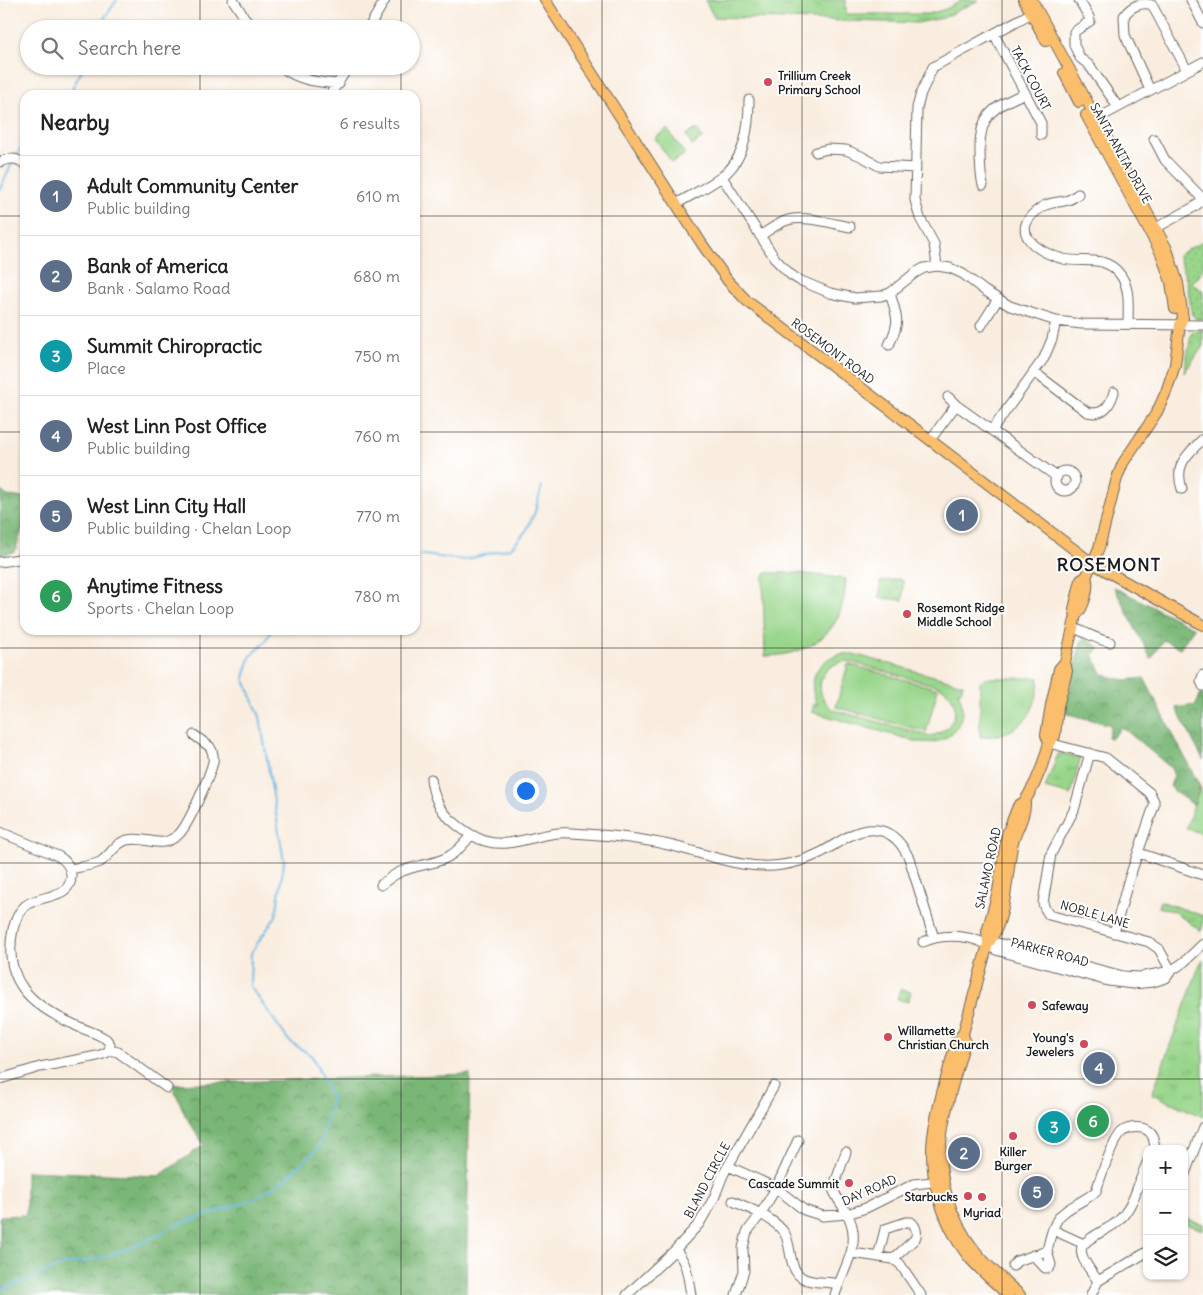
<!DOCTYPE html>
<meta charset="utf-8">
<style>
:root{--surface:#fff;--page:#f6f6f6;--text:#202124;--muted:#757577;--line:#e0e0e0;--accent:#d1495b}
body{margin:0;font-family:Delius,sans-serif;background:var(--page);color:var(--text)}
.controls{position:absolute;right:15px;bottom:15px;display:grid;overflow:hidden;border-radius:10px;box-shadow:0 1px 4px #0004}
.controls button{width:45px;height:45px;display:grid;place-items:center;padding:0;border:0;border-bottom:1px solid var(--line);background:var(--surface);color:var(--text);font:25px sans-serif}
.you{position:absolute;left:525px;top:790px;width:18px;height:18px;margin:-12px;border:4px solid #fff;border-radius:50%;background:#1a73e8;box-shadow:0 0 0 8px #1a73e833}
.badge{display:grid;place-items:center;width:32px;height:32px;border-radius:50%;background:var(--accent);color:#fff;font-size:16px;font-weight:700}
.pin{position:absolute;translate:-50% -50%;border:2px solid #fff;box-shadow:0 1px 5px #0006}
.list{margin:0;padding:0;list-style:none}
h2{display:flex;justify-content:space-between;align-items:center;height:65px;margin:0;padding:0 20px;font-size:21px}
h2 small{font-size:16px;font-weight:400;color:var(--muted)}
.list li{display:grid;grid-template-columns:32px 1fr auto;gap:15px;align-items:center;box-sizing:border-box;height:80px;padding:0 20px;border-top:1px solid var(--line)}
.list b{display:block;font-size:19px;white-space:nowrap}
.list p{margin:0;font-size:16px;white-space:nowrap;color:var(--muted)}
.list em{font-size:16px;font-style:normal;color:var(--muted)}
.icon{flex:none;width:28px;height:28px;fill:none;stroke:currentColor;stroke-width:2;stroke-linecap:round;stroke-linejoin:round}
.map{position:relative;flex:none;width:1203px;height:1295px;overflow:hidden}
.search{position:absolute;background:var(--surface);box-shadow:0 1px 4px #0004;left:20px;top:20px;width:400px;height:55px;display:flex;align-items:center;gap:12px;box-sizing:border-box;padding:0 18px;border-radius:28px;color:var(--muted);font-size:19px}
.panel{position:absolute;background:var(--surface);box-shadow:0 1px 4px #0004;left:20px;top:90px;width:400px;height:545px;border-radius:15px}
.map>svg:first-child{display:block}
.grass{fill:url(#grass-tufts);stroke:#5a7954}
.forest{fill:url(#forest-crowns);stroke:#4b6a4a}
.park{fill:url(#park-dots);stroke:#5a7954}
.garden{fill:#99d68b;stroke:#5a7954;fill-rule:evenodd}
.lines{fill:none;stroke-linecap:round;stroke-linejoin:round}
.stream{stroke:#67b7e2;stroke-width:2}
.minor-casing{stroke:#696560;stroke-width:11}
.major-casing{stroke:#696560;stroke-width:12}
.minor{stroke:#fff;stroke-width:9}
.major{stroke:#fabe6d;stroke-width:10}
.grid{fill:none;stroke:#1c1c1c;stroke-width:1;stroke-opacity:0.55}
.poi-dot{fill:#d1495b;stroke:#fff;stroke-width:2}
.labels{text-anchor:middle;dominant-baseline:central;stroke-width:4;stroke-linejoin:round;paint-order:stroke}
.poi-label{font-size:12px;font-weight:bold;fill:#1c1c1c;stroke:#fff;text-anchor:start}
.street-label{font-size:12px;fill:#1c1c1c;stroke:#fff}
.district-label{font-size:18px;font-weight:bold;letter-spacing:1px;fill:#1c1c1c;stroke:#fff}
</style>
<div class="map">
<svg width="1203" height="1295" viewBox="0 0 1203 1295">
<defs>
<pattern id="grass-tufts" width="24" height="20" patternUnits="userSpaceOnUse" patternTransform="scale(1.25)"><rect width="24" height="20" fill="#99d68b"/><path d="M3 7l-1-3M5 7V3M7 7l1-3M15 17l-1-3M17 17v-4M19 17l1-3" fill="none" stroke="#83b777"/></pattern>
<pattern id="forest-crowns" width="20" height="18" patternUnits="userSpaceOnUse" patternTransform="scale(1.25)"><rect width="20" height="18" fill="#7ab777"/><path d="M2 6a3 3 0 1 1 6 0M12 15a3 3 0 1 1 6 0" fill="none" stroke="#639461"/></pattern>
<pattern id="park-dots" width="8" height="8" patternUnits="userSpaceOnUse" patternTransform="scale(1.25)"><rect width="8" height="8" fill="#99d68b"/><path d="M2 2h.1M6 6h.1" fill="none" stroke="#83b777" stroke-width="1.8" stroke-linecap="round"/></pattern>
</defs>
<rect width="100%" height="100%" fill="#fff"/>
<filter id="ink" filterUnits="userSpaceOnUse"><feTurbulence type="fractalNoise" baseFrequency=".02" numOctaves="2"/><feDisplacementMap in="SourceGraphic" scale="10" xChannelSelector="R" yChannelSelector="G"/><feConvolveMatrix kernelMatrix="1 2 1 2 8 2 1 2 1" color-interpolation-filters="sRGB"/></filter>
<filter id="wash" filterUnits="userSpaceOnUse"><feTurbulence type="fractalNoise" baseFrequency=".0096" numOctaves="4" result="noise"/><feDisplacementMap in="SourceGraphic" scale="20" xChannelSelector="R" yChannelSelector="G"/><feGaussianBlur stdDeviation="1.12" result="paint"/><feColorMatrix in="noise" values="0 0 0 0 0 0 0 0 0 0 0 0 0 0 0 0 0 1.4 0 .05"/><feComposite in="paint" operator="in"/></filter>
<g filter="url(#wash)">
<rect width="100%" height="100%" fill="#f9eddf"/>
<path class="grass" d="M705,0H846V14H928L946,9L963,0H979L943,18L917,23L714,17Z
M1203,330V346L1184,373L1191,334L1194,331Z
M1061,753L1080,758V759L1071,795L1045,788L1058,754Z
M1200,787L1203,795V834L1186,828Z
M1160,901L1203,916V925L1201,931L1175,912L1158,907Z
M1203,960V1117L1152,1094L1200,964Z
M1184,1218L1203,1224V1230L1184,1223Z"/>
<path class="forest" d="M0,490L7,496L25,498V520L15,552L0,555Z
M1114,587L1194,628L1180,648L1163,640L1151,659Z
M1084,638L1100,648L1093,655L1103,675L1125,680L1144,678L1200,787L1194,805L1176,793L1170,786L1174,776L1171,768L1122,727L1111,739L1108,737L1111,725L1064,713L1081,641Z
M1201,693L1203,694V760L1176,708L1196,705Z
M470,1074L466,1295H0V1216L26,1215V1171L159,1176L204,1145L185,1115L172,1084Z"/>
<path class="park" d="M1203,241V269L1192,284L1203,291V319H1196L1192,315L1187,282L1178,255Z
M898,579L903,581V600L880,598V582Z
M900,989L911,992L908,1002L897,999Z"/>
<path class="garden" d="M667,129L685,154L672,163L655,138Z
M697,129L703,138L692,146L686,135Z
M767,573H799L846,579C845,589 844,599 841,609C831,642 797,656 765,656L763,576Z
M841,654H853L963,684L961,692L957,691C970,711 958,738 934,742C929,743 924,742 918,742L812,712L814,704L818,705C805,683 817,659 841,654ZM847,661L941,687C965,702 956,731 930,736L834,710C810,693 819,664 847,661Z
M848,664L938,689L926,732L836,707Z
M984,678H1039C1037,717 1019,736 980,737V682Z"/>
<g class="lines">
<path class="stream" d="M97,29L117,0
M71,95L73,87L84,66
M15,157L25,142
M0,189L13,161
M415,554L464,560L511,548L526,531L535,512L542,486
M0,1290L64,1265L101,1258L135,1246L182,1223L250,1201L282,1182L319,1147L332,1099L312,1056L289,1041L250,986L251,953L276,916L284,862L260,717L244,678L250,657L265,642L272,630"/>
</g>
</g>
<g filter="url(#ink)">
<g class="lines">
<g class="minor-casing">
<path id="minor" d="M233,0L252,29
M1079,0L1089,17L1090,21L1074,32V45L1080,58L1089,65L1118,107
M1191,0L1203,23
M368,29L385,0
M994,34L1041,123V135
M281,66C297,81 318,82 339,84
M1150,90L1125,35L1124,16C1130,7 1141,1 1152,5L1187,70
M330,95L349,66
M1091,122L1203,62
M1154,139L1165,160L1203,199
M816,152L828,149L846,150L861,156L879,166L916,168
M0,162C9,158 18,157 25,165
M722,177L776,260L791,275L799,280L830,293L855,298L881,296L890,293L915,273L924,268L937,266L950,268L963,274L985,291L1010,306L1056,321L1082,324L1203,325
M983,185C980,174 980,162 980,150C979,113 995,107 1025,93
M1078,194C1075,196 1072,199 1068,200C1059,203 1051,201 1042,207C1006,230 1035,251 1063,259C1076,262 1089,259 1102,262C1108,264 1114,267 1118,272C1131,286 1128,306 1128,324
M676,204C691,195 706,188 720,178C745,161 749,128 749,100
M1156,228L1194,207L1203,200
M760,236C769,230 778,223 788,220C804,215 834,224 850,227
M937,266L934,244L920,218L915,200L917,108L921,93L933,67L1037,10
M981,326L998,299
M889,345C901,320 897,318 890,293
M1034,372L1087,412C1103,416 1110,406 1114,392
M948,397L956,405L1057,477
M992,430L1044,358L1052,339L1056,321
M930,440L956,405
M1055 481a10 10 0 1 1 20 0a10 10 0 1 1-20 0Z
M1182,489C1174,464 1187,455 1203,439
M0,562L25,558
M1073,628C1086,632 1097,640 1110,642
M1203,675L1201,681L1203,686
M1049,743L1106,758L1150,793L1154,801V806L1128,882L1114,933
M1090,753L1074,810L1051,854L1043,903L1045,909L1049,915L1149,942L1159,949L1171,971
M431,779C432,786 434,795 437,801C443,817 469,836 485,841C512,850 542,830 571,833C602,835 634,837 664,844C704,852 741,871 782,865C796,863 810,858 822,852C839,843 856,827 877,830C893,832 902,844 909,858L934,938
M0,832L58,856C65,860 70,865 71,874C73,900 39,894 25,906C18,912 15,921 13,929C2,981 32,1006 75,1025C85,1030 97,1033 106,1039L110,1044L109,1050
M1139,853L1203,875
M70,869C80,867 90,866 100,862C110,856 115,843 127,840C148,835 158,851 178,835C188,827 210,775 213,762C214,756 213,752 210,747L194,735
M381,885C387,880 393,875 400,872C433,859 446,868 471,835
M923,942C946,932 975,935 996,950L1108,981L1133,984L1153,982L1166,978L1171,971L1184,962L1203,944
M988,944L998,943L1123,976L1140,977L1171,971
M109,1050L118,1052L167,1088
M0,1079L40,1067L97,1056L106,1053L109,1050
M728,1166L776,1188L804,1210L823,1216L847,1214L866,1208L914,1184L941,1181
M1184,1176L1203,1127
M733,1201C750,1209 775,1218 785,1234C792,1247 788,1267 801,1277C811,1284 827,1281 838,1284
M1053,1230L1084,1244
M675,1250C688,1262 688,1279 691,1295
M852,1253L893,1259L900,1264L921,1295
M1033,1255L1045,1268H1049L1051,1265L1047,1251
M878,1257L885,1229L906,1222H911C916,1226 918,1233 915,1239L893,1259
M1013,1266L1017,1261L1047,1251C1049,1242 1051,1232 1055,1224C1061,1208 1084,1203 1096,1191C1100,1179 1113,1138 1123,1131C1128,1128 1136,1127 1142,1128C1153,1131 1154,1139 1155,1149
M1098,1281C1093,1273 1078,1257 1082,1247C1086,1238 1109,1229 1117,1222C1134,1208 1138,1182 1147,1163
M627,1295L675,1250L699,1224L714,1198L723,1175L774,1086
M736,1295L744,1271L743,1248L747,1232L760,1215L776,1188L798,1140
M835,1295C842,1270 861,1247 850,1220C846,1209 837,1200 833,1189L846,1152
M1091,1295L1098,1281L1147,1252"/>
</g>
<g class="major-casing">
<path id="major" d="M545,0L702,244L728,281L747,301L1092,563L1203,625
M1024,0L1046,41
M1032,0L1167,249L1178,283L1183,318L1180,324L1175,365L1166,392L1157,412L1123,463L1117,478L1099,548L1086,577L1081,580L1074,609L1076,615L1065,662L1059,669L1051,705L1046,735L1049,743
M1064,73L1079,102
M1086,115L1161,253L1171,282L1175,309
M1076,615C1084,608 1090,587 1086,577
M988,944C1008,918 1006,873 1013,842C1017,829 1026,815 1025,801
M963,1034L957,1039C949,1070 937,1103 933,1136C928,1176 942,1222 967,1255C979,1270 994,1282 1008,1295
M1020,1295C1005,1281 989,1268 976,1252C950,1220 936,1175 942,1134C946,1102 957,1071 965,1041L963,1034L988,944L987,932L998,891L1007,834L1018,806L1025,801L1035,783L1042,766L1049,743L1055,736L1058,706L1067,671L1065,662"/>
</g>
<use href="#minor" class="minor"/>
<use href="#major" class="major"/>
</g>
</g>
<path class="grid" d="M200,0V29M401,0V29M602,0V1295M802,0V1295M1002,0V1295M200,66V95M401,66V95M0,216H25M415,216H1203M0,432H25M415,432H1203M200,630V1295M401,630V1295M0,648H1203M0,863H1203M0,1079H1203"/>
<g class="poi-dot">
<circle cx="768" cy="82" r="5"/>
<circle cx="907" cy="614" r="5"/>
<circle cx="1032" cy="1005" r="5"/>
<circle cx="888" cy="1037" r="5"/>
<circle cx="1084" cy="1044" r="5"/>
<circle cx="1013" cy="1136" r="5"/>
<circle cx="849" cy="1183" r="5"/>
<circle cx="968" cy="1196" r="5"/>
<circle cx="982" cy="1197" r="5"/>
</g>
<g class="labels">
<g class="poi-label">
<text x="778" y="75">Trillium Creek<tspan x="778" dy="14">Primary School</tspan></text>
<text x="917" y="607">Rosemont Ridge<tspan x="917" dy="14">Middle School</tspan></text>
<text x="1042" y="1005">Safeway</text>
<text x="898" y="1030">Willamette<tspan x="898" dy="14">Christian Church</tspan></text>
<text x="1074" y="1037" text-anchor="end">Young's<tspan x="1074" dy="14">Jewelers</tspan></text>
<text x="1013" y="1151" text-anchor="middle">Killer<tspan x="1013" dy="14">Burger</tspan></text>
<text x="839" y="1183" text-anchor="end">Cascade Summit</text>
<text x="958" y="1196" text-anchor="end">Starbucks</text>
<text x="982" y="1212" text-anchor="middle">Myriad</text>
</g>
<g class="street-label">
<text transform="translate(1031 78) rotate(62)">TACK COURT</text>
<text transform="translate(1121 153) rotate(61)">SANTA ANITA DRIVE</text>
<text transform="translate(833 351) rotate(37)">ROSEMONT ROAD</text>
<text transform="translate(988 868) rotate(-78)">SALAMO ROAD</text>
<text transform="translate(1095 914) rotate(16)">NOBLE LANE</text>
<text transform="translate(1050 952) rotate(15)">PARKER ROAD</text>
<text transform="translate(707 1180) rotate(-62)">BLAND CIRCLE</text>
<text transform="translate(869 1190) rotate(-24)">DAY ROAD</text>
</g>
<g class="district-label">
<text x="1109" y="564">ROSEMONT</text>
</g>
</g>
</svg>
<div class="controls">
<button>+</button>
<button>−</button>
<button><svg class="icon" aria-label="layers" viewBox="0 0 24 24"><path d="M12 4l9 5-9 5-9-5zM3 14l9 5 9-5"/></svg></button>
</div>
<div class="you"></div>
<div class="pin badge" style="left:962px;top:515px;background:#5c6f8a">1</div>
<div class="pin badge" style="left:964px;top:1153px;background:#5c6f8a">2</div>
<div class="pin badge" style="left:1054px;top:1127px;background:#0f9aa8">3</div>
<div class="pin badge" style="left:1099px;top:1068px;background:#5c6f8a">4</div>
<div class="pin badge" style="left:1037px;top:1192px;background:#5c6f8a">5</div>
<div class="pin badge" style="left:1093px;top:1121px;background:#2e9e5b">6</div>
<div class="search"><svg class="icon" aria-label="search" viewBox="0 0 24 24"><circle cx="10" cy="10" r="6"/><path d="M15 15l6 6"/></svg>Search here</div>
<section class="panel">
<h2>Nearby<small>6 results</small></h2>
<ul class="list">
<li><span class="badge" style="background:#5c6f8a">1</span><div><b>Adult Community Center</b><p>Public building</p></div><em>610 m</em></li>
<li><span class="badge" style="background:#5c6f8a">2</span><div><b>Bank of America</b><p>Bank · Salamo Road</p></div><em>680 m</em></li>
<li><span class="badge" style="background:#0f9aa8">3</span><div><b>Summit Chiropractic</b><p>Place</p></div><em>750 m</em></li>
<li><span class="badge" style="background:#5c6f8a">4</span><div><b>West Linn Post Office</b><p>Public building</p></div><em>760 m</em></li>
<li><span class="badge" style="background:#5c6f8a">5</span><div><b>West Linn City Hall</b><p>Public building · Chelan Loop</p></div><em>770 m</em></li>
<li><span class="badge" style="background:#2e9e5b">6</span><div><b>Anytime Fitness</b><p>Sports · Chelan Loop</p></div><em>780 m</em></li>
</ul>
</section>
</div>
